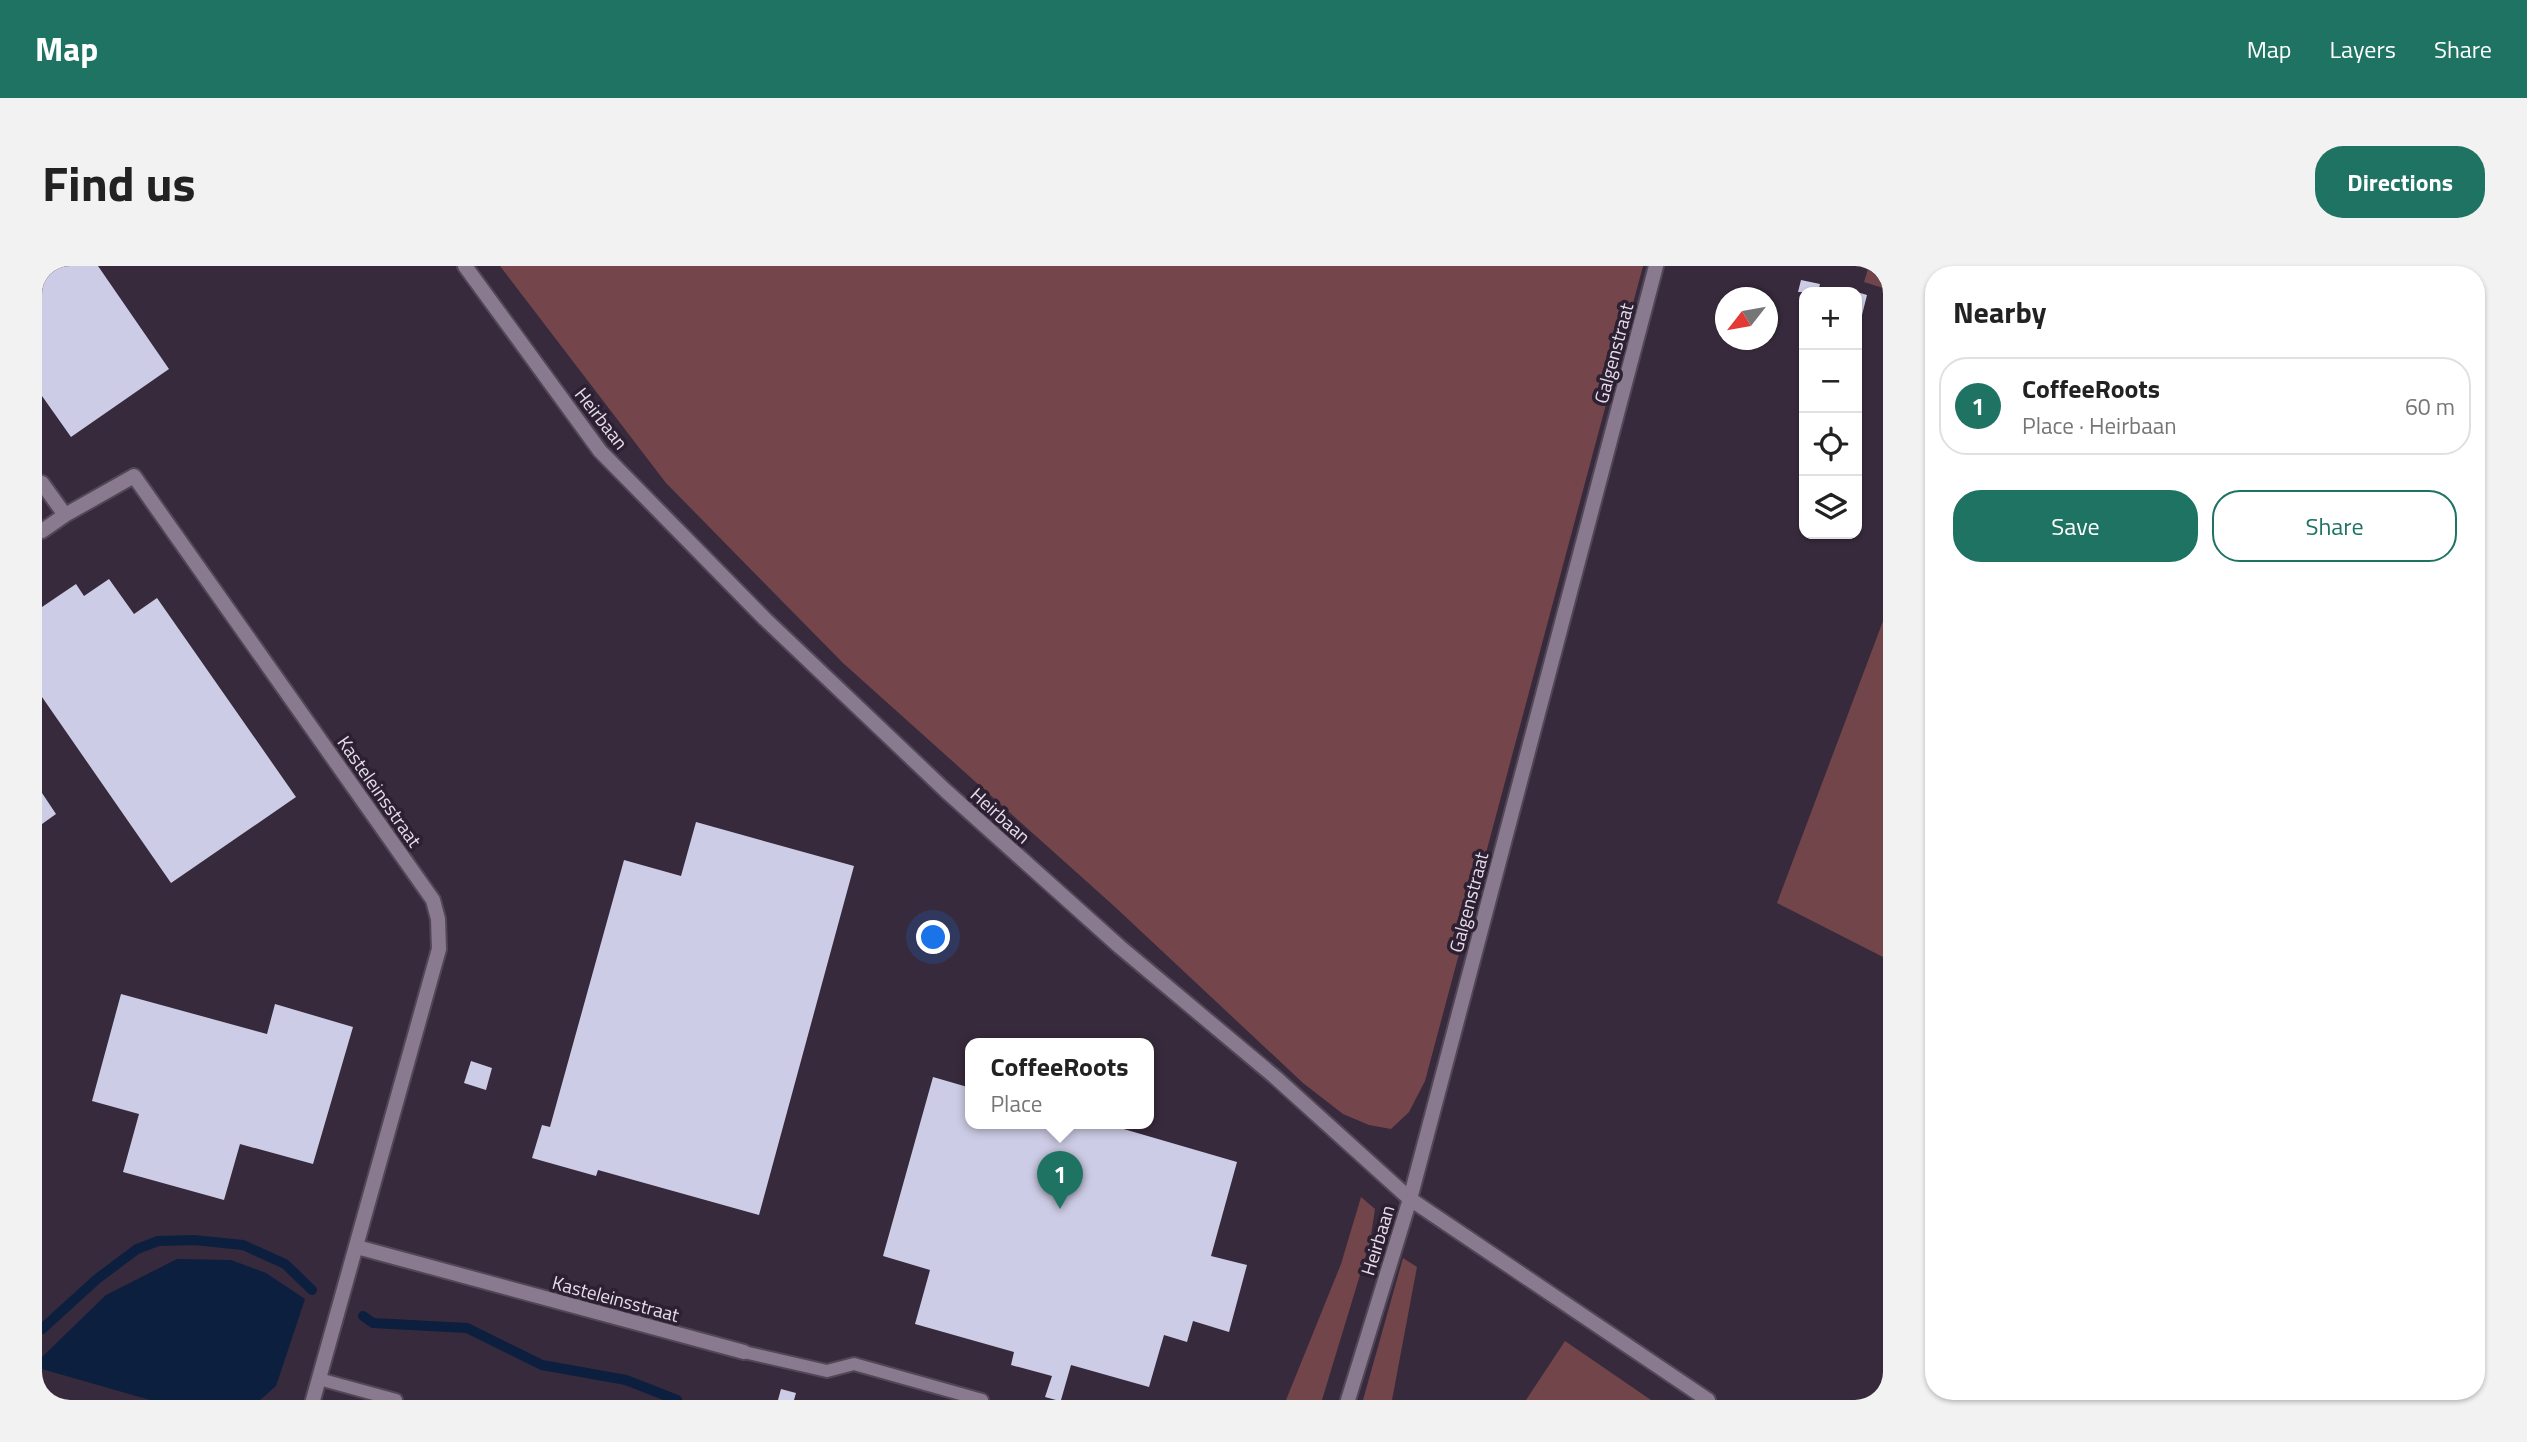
<!DOCTYPE html>
<meta charset="utf-8">
<style>
:root{--surface:#fff;--page:#f2f2f2;--text:#222;--muted:#767676;--line:#e0e0e0;--accent:#1e7363}
body{margin:0;font-family:"Titillium Web",sans-serif;background:var(--page);color:var(--text)}
.controls{position:absolute;right:21px;top:21px;display:grid;overflow:hidden;border-radius:14px;box-shadow:0 2px 5px #0004}
.controls button{width:63px;height:63px;display:grid;place-items:center;padding:0;border:0;border-bottom:2px solid var(--line);background:var(--surface);color:var(--text);font:35px sans-serif}
.compass{position:absolute;left:1673px;top:21px;width:63px;height:63px;border-radius:50%;background:var(--surface);box-shadow:0 2px 5px #0004;rotate:239deg}
.you{position:absolute;left:892px;top:672px;width:24px;height:24px;margin:-18px;border:5px solid #fff;border-radius:50%;background:#1a73e8;box-shadow:0 0 0 10px #1a73e833}
.badge{display:grid;place-items:center;width:46px;height:46px;border-radius:50%;background:var(--accent);color:#fff;font-size:23px;font-weight:700}
.pin{position:absolute;translate:-50% -58px;filter:drop-shadow(0 2px 4px #0008)}
.pin::after{content:'';position:absolute;top:37px;width:24px;height:21px;background:inherit;clip-path:polygon(0 0,100% 0,50% 100%)}
.popup{position:absolute;left:923px;top:772px;width:189px;height:91px;box-sizing:border-box;display:grid;place-content:center;border-radius:14px;background:var(--surface);filter:drop-shadow(0 2px 5px #0005);font-size:23px;white-space:nowrap;color:var(--muted)}
.popup b{font-size:26px;color:var(--text)}
.popup::after{content:'';position:absolute;left:50%;top:100%;margin-left:-14px;border:14px solid transparent;border-top-color:var(--surface)}
.list{margin:0;padding:0;list-style:none}
h2{display:flex;justify-content:space-between;align-items:center;height:91px;margin:0;padding:0 28px;font-size:30px}
h2 small{font-size:23px;font-weight:400;color:var(--muted)}
.list li{display:grid;grid-template-columns:46px 1fr auto;gap:21px;align-items:center;box-sizing:border-box;height:98px;margin:0 14px 14px;padding:0 14px;border:2px solid var(--line);border-radius:28px}
.list b{display:block;font-size:26px;white-space:nowrap}
.list p{margin:0;font-size:23px;white-space:nowrap;color:var(--muted)}
.list em{font-size:23px;font-style:normal;color:var(--muted)}
.actions{display:flex;gap:14px;padding:21px 28px}
.actions a{flex:1;padding:16px 0;border:2px solid var(--accent);border-radius:28px;text-align:center;font-size:24px;color:var(--accent)}
.actions .main{background:var(--accent);color:#fff}
.icon{flex:none;width:38px;height:38px;fill:none;stroke:currentColor;stroke-width:2;stroke-linecap:round;stroke-linejoin:round}
.map{position:relative;flex:none;width:1841px;height:1134px;overflow:hidden;border-radius:28px}
header{display:flex;align-items:center;gap:42px;box-sizing:border-box;height:98px;padding:0 35px;background:var(--accent);color:#fff}
header strong{font-size:33px}
nav{display:flex;gap:38px;margin-inline-start:auto;font-size:24px}
.intro{display:flex;align-items:center;justify-content:space-between;box-sizing:border-box;height:168px;padding:0 42px}
h1{margin:0;font-size:49px}
.button{padding:18px 32px;border-radius:28px;background:var(--accent);color:#fff;font-size:24px;font-weight:700}
main{display:flex;gap:42px;padding:0 42px}
aside{flex:1;background:var(--surface);border-radius:28px;box-shadow:0 2px 5px #0004}
.map>svg:first-child{display:block}
.green{fill:#71454a}
.forest{fill:#74464b}
.water{fill:#0c1f3e}
.lines{fill:none;stroke-linecap:round;stroke-linejoin:round}
.stream{stroke:#0c1f3e;stroke-width:10}
.building{fill:#cdcce6}
.lane-casing{stroke:#524756;stroke-width:16}
.street-casing{stroke:#524756;stroke-width:18}
.lane{stroke:#897a8f;stroke-width:12}
.street{stroke:#897a8f;stroke-width:14}
.labels{text-anchor:middle;dominant-baseline:central;stroke-width:7;stroke-linejoin:round;paint-order:stroke}
.street-label{font-size:19px;fill:#e5dde9;stroke:#2c2032}
</style>
<header>
<strong>Map</strong>
<nav><a>Map</a><a>Layers</a><a>Share</a></nav>
</header>
<div class="intro"><h1>Find us</h1><a class="button">Directions</a></div>
<main>
<div class="map">
<svg width="1841" height="1134" viewBox="0 0 1841 1134">
<rect width="100%" height="100%" fill="#372a3c"/>
<path class="green" d="M1827,0H1841V22L1822,16Z
M1841,355V691L1735,637Z
M1319,931L1333,943L1328,976L1280,1134H1244L1299,998Z
M1361,992L1375,1001L1350,1134H1321Z
M1523,1075L1609,1134H1484Z"/>
<path class="forest" d="M458,0H1601L1383,815L1367,846L1349,863L1327,859L1301,848L1261,817L1072,640L801,397L624,217Z"/>
<path class="water" d="M135,993L189,994L224,1007L263,1033L234,1120L218,1134H108L0,1103V1091L64,1029Z"/>
<g class="lines">
<path class="stream" d="M321,1050L331,1057L425,1062L500,1099L584,1114L635,1134
M0,1063L55,1013L95,983L116,975L152,974L201,979L243,998L270,1024"/>
</g>
<path class="building" d="M0,0H56L127,103L29,171L0,130Z
M1759,14L1778,18L1776,26H1756Z
M1815,26L1825,29L1820,49L1815,48Z
M67,313L92,348L115,332L254,531L129,617L0,431V341L34,318L42,330Z
M0,527L14,548L0,558Z
M654,556L812,600L717,949L556,904L554,910L490,892L500,859L508,861L582,594L639,610Z
M79,728L225,768L233,738L311,761L271,898L198,878L182,934L81,906L97,848L50,835Z
M429,795L450,802L444,824L422,817Z
M891,811L929,822V857H1061L1195,896L1169,990L1205,999L1187,1066L1151,1055L1145,1076L1122,1069L1107,1121L1029,1099L1019,1134H1014L1003,1131L1010,1110L969,1099L972,1086L873,1058L888,1004L841,990Z
M739,1123L754,1127L752,1134H736Z"/>
<g class="lines">
<g class="lane-casing">
<path id="lane" d="M702,1086L785,1105L812,1098L940,1134
M277,1113L354,1134"/>
</g>
<g class="street-casing">
<path id="street" d="M423,0L558,185L723,353L904,525L1078,681L1233,811L1368,933L1666,1134
M0,217L23,249
M0,265L23,249L92,210L391,634L396,653L397,683L271,1134
M315,981L702,1086
M1306,1134L1368,933L1614,0"/>
</g>
<use href="#lane" class="lane"/>
<use href="#street" class="street"/>
</g>
<g class="labels">
<g class="street-label">
<text transform="translate(1571 87) rotate(-75)">Galgenstraat</text>
<text transform="translate(560 152) rotate(52)">Heirbaan</text>
<text transform="translate(338 525) rotate(55)">Kasteleinsstraat</text>
<text transform="translate(959 549) rotate(42)">Heirbaan</text>
<text transform="translate(1426 636) rotate(-75)">Galgenstraat</text>
<text transform="translate(1335 974) rotate(-73)">Heirbaan</text>
<text transform="translate(574 1032) rotate(15)">Kasteleinsstraat</text>
</g>
</g>
</svg>
<div class="controls">
<button>+</button>
<button>−</button>
<button><svg class="icon" aria-label="locate" viewBox="0 0 24 24"><circle cx="12" cy="12" r="6"/><path d="M12 2v4M12 18v4M2 12h4M18 12h4"/></svg></button>
<button><svg class="icon" aria-label="layers" viewBox="0 0 24 24"><path d="M12 4l9 5-9 5-9-5zM3 14l9 5 9-5"/></svg></button>
</div>
<svg class="compass" viewBox="-18 -18 36 36"><path d="M0-13l5 13h-10z" fill="#e53935"/><path d="M0 13l5-13h-10z" fill="#767676"/></svg>
<div class="you"></div>
<div class="pin badge" style="left:1018px;top:943px">1</div>
<div class="popup"><b>CoffeeRoots</b>Place</div>
</div>
<aside>
<h2>Nearby<small></small></h2>
<ul class="list">
<li><span class="badge">1</span><div><b>CoffeeRoots</b><p>Place · Heirbaan</p></div><em>60 m</em></li>
</ul>
<div class="actions"><a class="main">Save</a><a>Share</a></div>
</aside>
</main>
